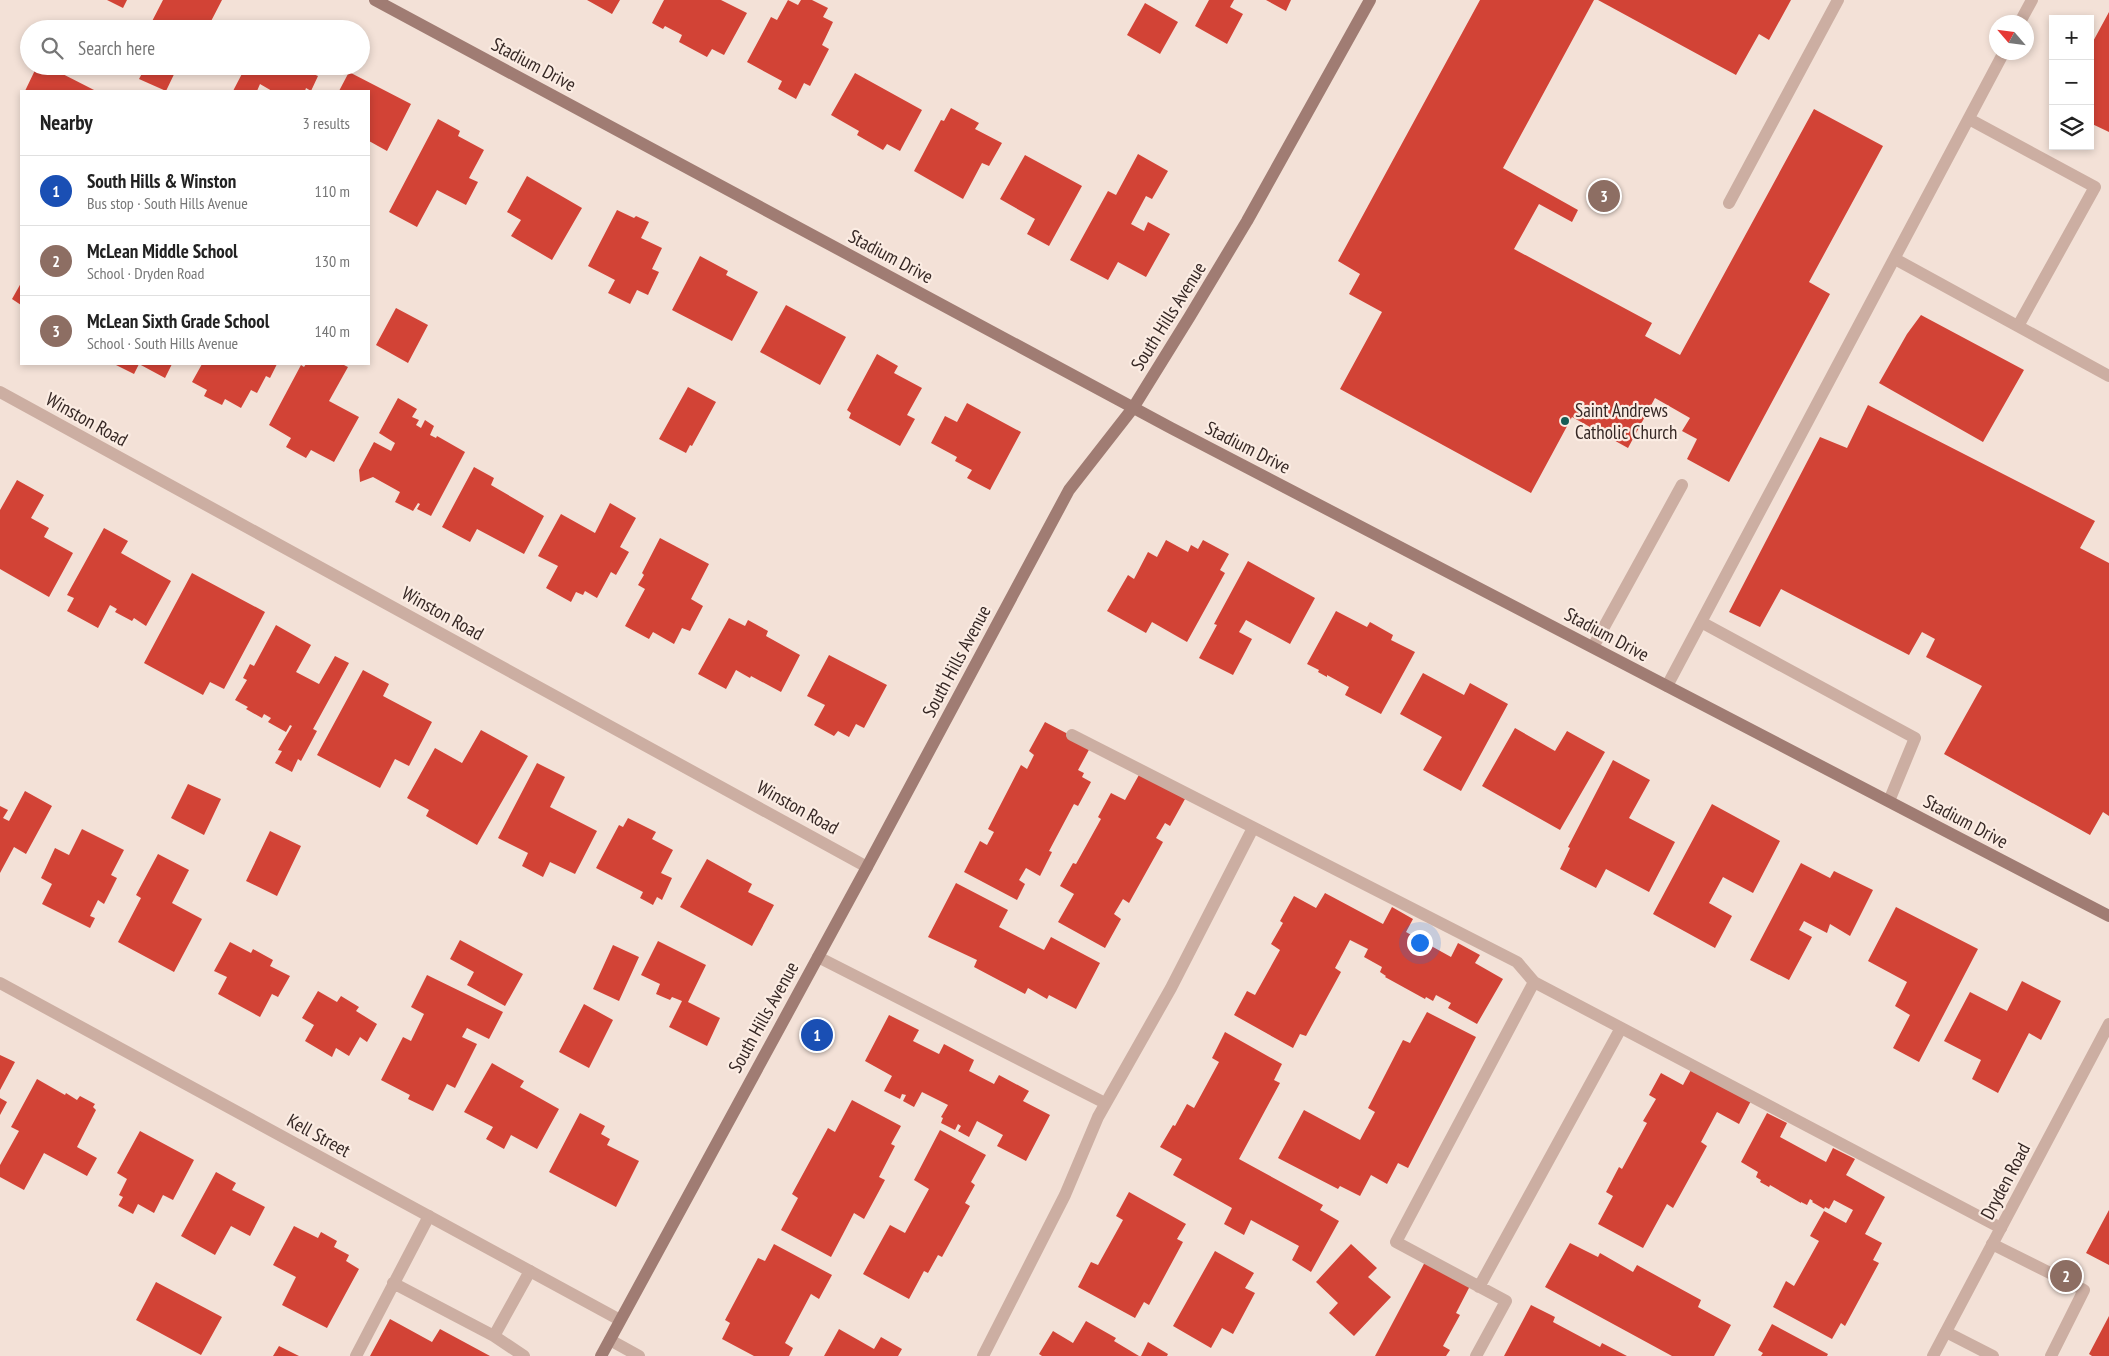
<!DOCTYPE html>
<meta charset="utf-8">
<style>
:root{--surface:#fff;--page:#f6f6f6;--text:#222;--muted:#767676;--line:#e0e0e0;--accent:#7c3aed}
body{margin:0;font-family:"PT Sans Narrow",sans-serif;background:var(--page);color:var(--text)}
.controls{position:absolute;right:15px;top:15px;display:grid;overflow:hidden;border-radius:0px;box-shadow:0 2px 8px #0003}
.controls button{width:45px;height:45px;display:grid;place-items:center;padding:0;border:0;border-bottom:1px solid var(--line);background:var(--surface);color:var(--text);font:25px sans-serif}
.compass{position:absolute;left:1989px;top:15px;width:45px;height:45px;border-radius:50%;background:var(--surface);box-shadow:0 2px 8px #0003;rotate:298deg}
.you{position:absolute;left:1419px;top:942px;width:18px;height:18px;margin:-12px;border:4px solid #fff;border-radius:50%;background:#1a73e8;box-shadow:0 0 0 8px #1a73e833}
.badge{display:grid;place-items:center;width:32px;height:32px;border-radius:50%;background:var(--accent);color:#fff;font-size:16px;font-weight:700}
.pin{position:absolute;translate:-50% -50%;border:2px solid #fff;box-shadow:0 1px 5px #0006}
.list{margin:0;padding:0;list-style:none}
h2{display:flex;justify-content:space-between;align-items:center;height:65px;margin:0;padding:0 20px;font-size:21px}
h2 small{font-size:16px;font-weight:400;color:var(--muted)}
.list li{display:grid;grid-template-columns:32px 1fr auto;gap:15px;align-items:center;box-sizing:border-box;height:70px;padding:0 20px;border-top:1px solid var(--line)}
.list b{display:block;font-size:19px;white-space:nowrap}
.list p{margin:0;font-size:16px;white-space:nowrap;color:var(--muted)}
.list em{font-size:16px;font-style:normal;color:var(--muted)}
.icon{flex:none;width:28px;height:28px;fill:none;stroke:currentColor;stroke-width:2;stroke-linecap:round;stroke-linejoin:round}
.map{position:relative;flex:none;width:2109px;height:1356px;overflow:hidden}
.search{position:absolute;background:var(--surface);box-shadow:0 2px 8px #0003;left:20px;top:20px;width:350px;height:55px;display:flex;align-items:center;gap:12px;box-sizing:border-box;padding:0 18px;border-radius:28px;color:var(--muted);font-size:19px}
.panel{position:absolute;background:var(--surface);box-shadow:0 2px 8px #0003;left:20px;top:90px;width:350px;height:275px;border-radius:0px}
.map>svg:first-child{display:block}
.building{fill:#d24336}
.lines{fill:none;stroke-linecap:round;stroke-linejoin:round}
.lane{stroke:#ccaea2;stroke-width:12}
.street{stroke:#ccaea2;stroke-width:12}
.secondary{stroke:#a07c73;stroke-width:12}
.poi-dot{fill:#175b55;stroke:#fbece3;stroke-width:2}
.labels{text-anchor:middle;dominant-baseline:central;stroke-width:4.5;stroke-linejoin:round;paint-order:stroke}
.street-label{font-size:19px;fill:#362825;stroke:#fbece3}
.poi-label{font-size:19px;fill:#362825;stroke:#fbece3;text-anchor:start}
</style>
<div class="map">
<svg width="2109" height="1356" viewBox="0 0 2109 1356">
<rect width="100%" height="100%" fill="#f3e1d7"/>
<path class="building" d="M107,0H127L123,8Z
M163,0H222L207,29H148Z
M587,0H620L612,14Z
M664,0H721L747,13L724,55L712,49L707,57L679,42L682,35L665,26L663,29L652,23Z
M788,0L798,5L801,0H812L828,8L823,17L833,22L822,45L829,49L810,86L804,83L796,99L778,89L782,81L747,62L771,17L777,20Z
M1209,0H1234L1230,7L1243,14L1227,44L1195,26Z
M1266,0H1291L1286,11Z
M1480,0H1594L1503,168L1578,210L1572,222L1539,204L1514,249L1652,323L1645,336L1680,355L1814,109L1883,146L1809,282L1830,294L1729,482L1687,459L1697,439L1682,431L1690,418L1655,398L1628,448L1572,417L1531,493L1340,389L1382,312L1349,294L1360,274L1338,261Z
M1598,0H1791L1769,40L1759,34L1736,75Z
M1145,3L1178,22L1160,54L1127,35Z
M2109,12V132L2090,123V47Z
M37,66H47L96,91H25Z
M146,66H178L166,91L139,79Z
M246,66H312L309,72L318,76L311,91L306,88L305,91H272L260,84L257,91H233Z
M349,72L411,104L387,151L369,141V91H339Z
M855,73L922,110L900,151L887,144L883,150L857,135L859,131L831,115Z
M951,108L979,123L975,129L1002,143L989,166L982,163L963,199L914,171L941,120L944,121Z
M438,119L460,131L458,136L484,150L469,178L478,182L466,205L437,190L417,227L389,212Z
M1138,154L1168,171L1152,199L1146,196L1131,224L1144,231L1148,222L1170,234L1146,277L1118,262L1108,280L1070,260L1108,191L1116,195Z
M1025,155L1082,186L1049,246L1027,234L1035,219L1000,199Z
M527,176L582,208L552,260L511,236L521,220L507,212Z
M617,210L634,218L636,216L649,222L641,238L662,248L652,269L659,272L648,295L637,290L630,304L608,293L615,280L588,266Z
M700,256L728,271L726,275L758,292L732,341L672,310Z
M21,283V305L12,299Z
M786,305L846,337L820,385L760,352Z
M396,308L428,325L408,363L376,345Z
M1921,315L2024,370L1983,442L1879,383L1907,334Z
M877,354L898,366L894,373L922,388L907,415L915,419L900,446L849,418L851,413L847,410Z
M114,364H172L165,378L139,364L134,374Z
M202,364H277L270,378L266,376L257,393L251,390L241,408L225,399L222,405L204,396L207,390L192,382Z
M306,364H342L348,367L329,401L359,417L334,462L311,450L306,458L286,447L291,438L269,425L301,365L304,367Z
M688,387L716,402L692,446L690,445L686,453L659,439Z
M398,398L417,409L412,417L419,420L416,425L421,428L425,420L434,426L430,435L436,438L437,436L465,452L431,516L417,509L420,504L418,503L413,511L395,502L400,492L373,477L360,482L359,470L374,442L391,451L395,443L379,433Z
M967,403L1021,432L990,490L967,478L972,470L955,461L957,457L931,443L945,416L957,422Z
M1868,405L2095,521L2080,548L2109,563V816L2103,812L2090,835L1944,754L1982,686L1926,657L1935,639L1922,632L1909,655L1781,589L1760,627L1729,612L1820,437L1847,448Z
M474,467L494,478L491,485L544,516L524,554L477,529L470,542L442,527Z
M17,480L44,495L31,518L49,528L44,537L73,553L49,597L0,569V510Z
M610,503L636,518L620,547L629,552L616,575L611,572L597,598L585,591L583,595L576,592L571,602L546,588L558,566L538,556L561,514L595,533Z
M104,528L128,541L121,553L171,581L146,626L134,618L132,621L115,612L117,609L110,605L98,628L67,611L74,598L67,595Z
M660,538L709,564L691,599L703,606L690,631L682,628L674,644L653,632L649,639L625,626L645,589L638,585L644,575L642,573Z
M1166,540L1188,552L1191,545L1198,549L1203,540L1229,554L1220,570L1225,573L1187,642L1152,622L1146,633L1107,611L1128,575L1134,579L1148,552L1157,557Z
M1248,561L1315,598L1290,644L1246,620L1239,632L1252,639L1233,675L1199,658L1217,625L1214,624Z
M192,573L265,612L224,689L210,682L203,695L144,663Z
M1336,611L1367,627L1370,622L1393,635L1391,640L1415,652L1381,714L1345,695L1349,687L1327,675V677L1318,672L1319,670L1307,664Z
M729,618L745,626L748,620L768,631L766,636L800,655L781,692L751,676L750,678L736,670L726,689L698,674Z
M276,625L311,645L296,672L319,684L335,656L349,663L313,729L317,731L301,761L298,759L292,772L275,763L282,751L278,750L292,726L290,725L286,732L268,722L271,718L264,714L262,718L246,709L248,707L235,700L247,680L243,678L250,664L254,666Z
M829,655L887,685L864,728L856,724L849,737L838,731L834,736L814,725L825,705L807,696Z
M363,670L389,684L383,696L432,722L409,766L395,759L380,788L317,755Z
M1423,673L1464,695L1470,683L1508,704L1461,791L1423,770L1442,737L1400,714Z
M1045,722L1091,746L1078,770L1084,773L1082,777L1091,782L1078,806L1074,804L1049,851L1052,852L1040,876L1026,868L1019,880L1025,884L1017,900L964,872L980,841L987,845L994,832L988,829L1021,765L1027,769L1034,755L1029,751Z
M1515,728L1555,751L1567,731L1605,752L1560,830L1482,786Z
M481,730L528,756L477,845L426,816L429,810L407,798L435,748L462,763Z
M1613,760L1650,780L1629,818L1675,842L1649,892L1606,869L1596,888L1560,869L1570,848L1568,847Z
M537,763L565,777L550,807L597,831L575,874L550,862L543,877L522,866L528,853L498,838Z
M1140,773L1185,799L1170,826L1165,823L1156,838L1163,842L1129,903L1123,899L1114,914L1121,919L1105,948L1058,922L1074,894L1060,886L1073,863L1076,864L1101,819L1098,817L1111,793L1125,800Z
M188,784L221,799L204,835L171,818Z
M25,791L52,806L26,854L14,847L0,873V806L8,810L3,818L9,821Z
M1712,804L1780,841L1753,893L1723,877L1709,903L1732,916L1715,948L1653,914Z
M628,818L656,832L652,839L673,850L661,873L672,878L662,900L657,897L653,905L640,898L643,892L596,868L619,825L623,827Z
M82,829L124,850L111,875L117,878L104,904L98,900L90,916L95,918L90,928L42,904L52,884L41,878L55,848L69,855Z
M270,831L301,846L277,896L246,881Z
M158,854L189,870L172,903L202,919L174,972L118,942L141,898L136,895Z
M707,859L752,884L748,892L774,905L752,946L680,907Z
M1801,863L1830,878L1834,871L1873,890L1850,936L1830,924L1827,933L1804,921L1799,930L1812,937L1789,980L1750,960Z
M956,883L1008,910L999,927L1044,950L1051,937L1100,963L1076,1009L1049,995L1047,999L1028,988L1025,994L974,967L977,960L928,937Z
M1325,893L1383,924L1392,907L1413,919L1406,932L1451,957L1458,943L1480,955L1475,963L1503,979L1477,1024L1448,1008L1451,1003L1436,995L1433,1001L1426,997L1425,999L1385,977L1386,976L1380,972L1382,967L1364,957L1368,949L1350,940L1335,968L1341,972L1306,1036L1300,1034L1293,1048L1234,1015L1247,991L1255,995L1280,950L1271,944L1283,923L1280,921L1294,896L1316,908Z
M1896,907L1978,949L1919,1062L1893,1048L1910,1015L1895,1006L1907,982L1868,961Z
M460,940L523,974L505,1006L467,985L474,972L450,959Z
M658,941L706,965L688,1002L720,1018L707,1046L669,1027L682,1001L672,997L670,1000L656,994L660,984L641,975Z
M230,942L251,953L253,949L273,960L270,966L290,976L278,997L272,994L260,1017L218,994L227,977L214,971Z
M613,945L639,957L619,1001L593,989Z
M427,975L503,1012L489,1039L467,1028L462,1037L477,1044L455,1088L447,1084L433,1111L408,1099L410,1095L381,1080L403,1037L411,1041L424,1014L411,1007Z
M2022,981L2061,1001L2041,1040L2029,1033L1998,1093L1972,1079L1981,1060L1944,1041L1970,992L2007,1011Z
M318,991L337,1002L341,996L359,1007L356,1011L377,1024L367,1042L360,1037L349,1056L336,1048L332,1057L305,1041L314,1025L302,1018Z
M584,1004L613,1020L589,1068L559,1052Z
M1427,1012L1476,1037L1408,1168L1398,1163L1387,1184L1371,1175L1360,1196L1340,1186L1338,1189L1278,1158L1304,1110L1360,1140L1375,1112L1368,1108L1403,1040L1410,1043Z
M889,1015L919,1030L913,1041L939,1054L944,1044L974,1060L969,1071L994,1084L999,1075L1029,1091L1023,1101L1050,1115L1026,1161L997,1146L1003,1135L977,1121L969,1137L958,1131L961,1126L958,1124L955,1130L941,1123L943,1118L941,1117L948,1105L922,1092L914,1107L903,1101L906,1095L902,1094L900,1099L884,1091L892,1076L865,1061Z
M1225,1032L1282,1064L1274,1080L1280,1083L1239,1159L1323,1205L1320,1210L1339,1221L1311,1272L1292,1260L1299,1246L1251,1220L1244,1235L1224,1224L1232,1208L1173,1175L1182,1159L1160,1147L1173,1125L1175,1126L1187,1104L1194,1108L1219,1062L1212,1058Z
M0,1055L15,1062L0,1090Z
M492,1063L524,1081L520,1087L559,1109L537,1149L511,1135L504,1149L486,1139L493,1127L464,1112Z
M1692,1068L1752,1099L1739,1124L1717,1112L1701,1142L1707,1146L1673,1208L1667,1204L1643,1248L1598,1224L1613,1196L1606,1192L1619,1167L1622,1169L1647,1123L1643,1121L1656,1099L1649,1095L1661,1073L1683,1085Z
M37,1079L65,1095L66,1093L77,1100L80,1096L95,1104L93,1107L96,1110L77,1147L97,1158L87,1176L44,1153L24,1190L0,1177V1165L19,1131L11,1127Z
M0,1098L7,1102L0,1115Z
M852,1100L901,1126L891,1144L895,1146L879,1177L885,1180L864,1219L854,1213L831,1257L781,1230L798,1198L792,1194L828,1128L835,1132Z
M580,1113L605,1126L601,1134L610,1139L607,1145L639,1161L616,1207L549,1172Z
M1767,1113L1787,1123L1780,1137L1826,1162L1833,1148L1855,1159L1846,1175L1885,1197L1865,1234L1882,1243L1873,1260L1879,1263L1845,1326L1841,1323L1832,1339L1773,1307L1786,1281L1794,1286L1819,1241L1810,1236L1824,1211L1846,1223L1853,1210L1834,1200L1829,1209L1825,1207L1824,1209L1812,1202L1813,1201L1810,1199L1807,1205L1801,1202V1203L1770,1185L1769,1187L1760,1182L1761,1180L1756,1177L1758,1172L1741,1162Z
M940,1130L986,1155L971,1182L975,1185L965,1203L970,1206L942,1257L938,1255L928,1273L924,1271L909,1299L863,1274L890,1225L905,1233L929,1189L914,1180Z
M140,1131L194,1160L173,1200L163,1195L154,1213L138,1204L133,1214L118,1206L123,1197L119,1195L127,1179L117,1173Z
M216,1172L236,1183L232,1190L265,1207L250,1236L231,1226L215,1255L181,1236Z
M1129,1192L1186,1224L1177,1239L1183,1242L1149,1305L1144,1302L1135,1318L1078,1287L1091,1262L1098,1265L1123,1220L1116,1216Z
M2109,1210V1265L2086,1253Z
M294,1226L318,1238L321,1232L337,1241L334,1247L349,1255L346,1261L359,1269L327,1328L282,1305L296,1277L273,1265Z
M1570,1243L1598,1257L1600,1253L1633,1272L1637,1265L1701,1300L1698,1307L1731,1325L1714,1356H1672L1545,1287Z
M774,1244L832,1275L819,1299L811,1294L785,1343L793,1348L789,1356H754L722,1339L730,1323L725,1320L758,1258L765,1261Z
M1351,1244L1377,1268L1368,1277L1391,1297L1354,1336L1329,1313L1338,1303L1316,1282Z
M1215,1251L1254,1273L1245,1288L1255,1293L1233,1334L1222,1328L1211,1348L1173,1326Z
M1426,1260L1471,1284L1456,1313L1460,1315L1443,1346L1450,1350L1446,1356H1375Z
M156,1282L222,1317L201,1355L136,1320Z
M1531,1305L1555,1317L1553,1322L1600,1347L1602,1343L1627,1356H1504Z
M2109,1316V1356H2092L2089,1354Z
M390,1319L432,1342L440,1329L490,1356H370Z
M1086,1321L1116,1338L1114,1341L1139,1356H1042L1039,1354L1053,1331L1073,1343Z
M1772,1324L1828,1354L1827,1356H1761L1763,1353L1758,1350Z
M839,1329L874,1349L881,1337L902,1349L898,1356H824Z
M1148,1342L1168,1354L1167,1356H1141Z
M279,1346L299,1356H273Z"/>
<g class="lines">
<path class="lane" d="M2020,22L2032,0
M1969,119L2095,187L2018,326
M1729,203L1838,0
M1895,259L2109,376
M1701,622L1915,738L1889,801
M1593,647L1682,485
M1667,686L2004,52
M1072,735L1517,962L1534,982
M818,957L1105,1103
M1992,1244L2084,1290L2051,1356
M393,1283L494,1336L530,1271
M1479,1287L1621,1028
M1946,1332L1993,1356
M494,1336L524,1356
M610,1340L639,1356
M356,1356L429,1216
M983,1356L1065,1195L1098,1117L1171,988L1253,828
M1476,1356L1506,1301L1396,1242L1534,982L2001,1228"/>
<path class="street" d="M0,392L867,867
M0,983L620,1320
M1933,1356L2109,1024"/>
<path class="secondary" d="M375,0L1171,428L2109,916
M601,1356L867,867L1069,490L1133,408L1190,316L1247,221L1370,0"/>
</g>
<circle class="poi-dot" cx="1565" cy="421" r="5"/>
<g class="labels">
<g class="street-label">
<text transform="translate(534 64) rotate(28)">Stadium Drive</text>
<text transform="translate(891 256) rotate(28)">Stadium Drive</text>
<text transform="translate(1168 316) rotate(-58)">South Hills Avenue</text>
<text transform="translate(87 419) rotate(29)">Winston Road</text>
<text transform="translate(1248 447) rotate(27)">Stadium Drive</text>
<text transform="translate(443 613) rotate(29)">Winston Road</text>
<text transform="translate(1607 634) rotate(28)">Stadium Drive</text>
<text transform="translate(956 661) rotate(-62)">South Hills Avenue</text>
<text transform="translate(798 807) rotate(29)">Winston Road</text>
<text transform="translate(1966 821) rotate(28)">Stadium Drive</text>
<text transform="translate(763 1017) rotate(-61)">South Hills Avenue</text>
<text transform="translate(319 1135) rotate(29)">Kell Street</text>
<text transform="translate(2005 1181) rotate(-62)">Dryden Road</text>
</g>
<g class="poi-label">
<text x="1575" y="410">Saint Andrews<tspan x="1575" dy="22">Catholic Church</tspan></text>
</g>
</g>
</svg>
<div class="controls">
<button>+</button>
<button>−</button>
<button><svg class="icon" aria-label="layers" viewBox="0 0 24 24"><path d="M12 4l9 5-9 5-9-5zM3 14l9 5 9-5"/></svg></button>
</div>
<svg class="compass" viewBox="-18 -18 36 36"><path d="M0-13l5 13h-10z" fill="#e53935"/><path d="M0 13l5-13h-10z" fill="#767676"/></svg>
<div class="you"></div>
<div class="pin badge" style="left:817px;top:1035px;background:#1a4fb4">1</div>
<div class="pin badge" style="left:2066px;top:1276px;background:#8d6e63">2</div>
<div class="pin badge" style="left:1604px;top:196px;background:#8d6e63">3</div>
<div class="search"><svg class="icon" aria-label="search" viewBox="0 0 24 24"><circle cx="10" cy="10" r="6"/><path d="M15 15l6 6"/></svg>Search here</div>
<section class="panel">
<h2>Nearby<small>3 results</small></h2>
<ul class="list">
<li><span class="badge" style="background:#1a4fb4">1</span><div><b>South Hills &amp; Winston</b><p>Bus stop · South Hills Avenue</p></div><em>110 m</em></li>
<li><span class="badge" style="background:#8d6e63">2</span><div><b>McLean Middle School</b><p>School · Dryden Road</p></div><em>130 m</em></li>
<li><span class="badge" style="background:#8d6e63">3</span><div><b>McLean Sixth Grade School</b><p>School · South Hills Avenue</p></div><em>140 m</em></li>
</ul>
</section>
</div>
